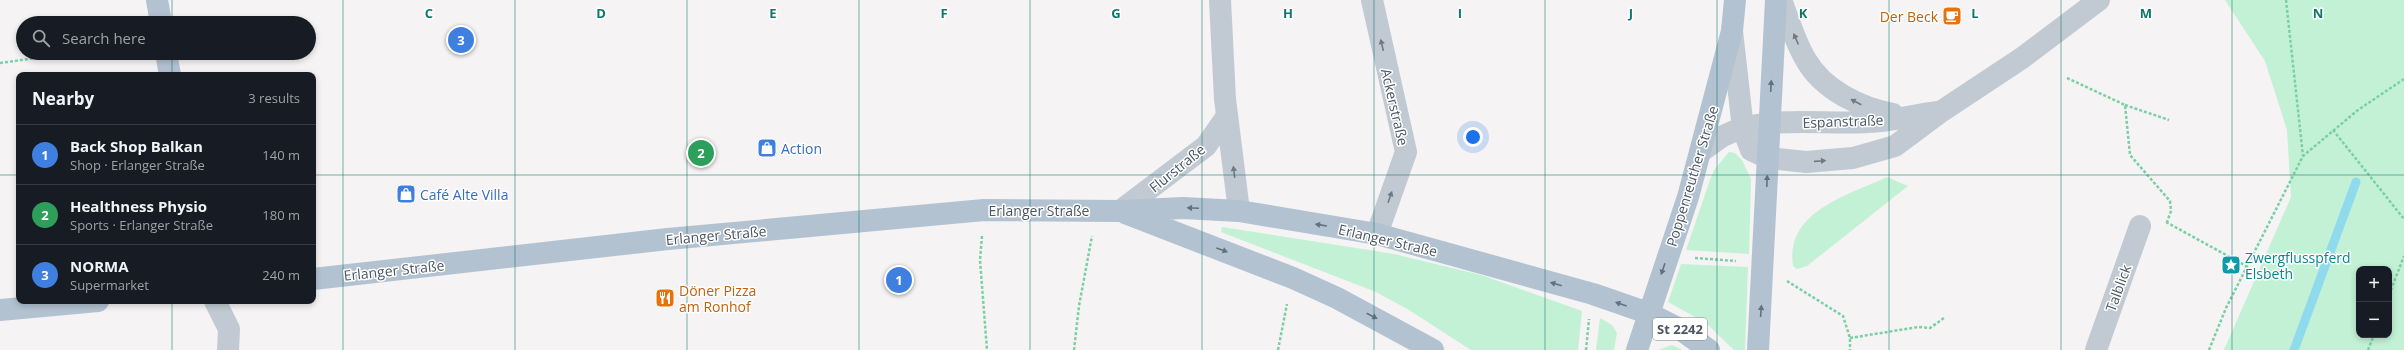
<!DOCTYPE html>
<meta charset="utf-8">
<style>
:root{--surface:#171b24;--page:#20242c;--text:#f1f3f6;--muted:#9ea1a6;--line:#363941;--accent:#d93025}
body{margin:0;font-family:"Open Sans",sans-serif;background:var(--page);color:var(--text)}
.controls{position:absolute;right:12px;bottom:12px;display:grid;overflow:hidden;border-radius:8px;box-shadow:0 2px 6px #0003}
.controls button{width:36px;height:36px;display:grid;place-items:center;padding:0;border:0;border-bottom:1px solid var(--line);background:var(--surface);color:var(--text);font:20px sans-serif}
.you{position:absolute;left:1473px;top:137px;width:14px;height:14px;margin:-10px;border:3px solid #fff;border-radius:50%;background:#1a73e8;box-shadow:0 0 0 6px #1a73e833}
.badge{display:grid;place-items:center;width:26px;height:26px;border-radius:50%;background:var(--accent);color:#fff;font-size:13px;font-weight:700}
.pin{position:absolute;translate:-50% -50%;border:2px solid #fff;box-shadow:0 1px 4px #0006}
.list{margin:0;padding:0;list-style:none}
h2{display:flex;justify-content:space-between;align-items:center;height:52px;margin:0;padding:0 16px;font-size:17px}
h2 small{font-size:13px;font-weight:400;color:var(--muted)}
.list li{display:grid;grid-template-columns:26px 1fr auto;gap:12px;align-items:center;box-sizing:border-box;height:60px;padding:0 16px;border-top:1px solid var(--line)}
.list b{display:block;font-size:15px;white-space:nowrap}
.list p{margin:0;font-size:13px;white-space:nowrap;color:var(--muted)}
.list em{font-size:13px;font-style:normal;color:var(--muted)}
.icon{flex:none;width:22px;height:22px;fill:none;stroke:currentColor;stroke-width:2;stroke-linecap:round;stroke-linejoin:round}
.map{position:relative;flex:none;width:2404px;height:350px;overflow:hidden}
.search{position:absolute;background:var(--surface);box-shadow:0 2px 6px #0003;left:16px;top:16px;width:300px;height:44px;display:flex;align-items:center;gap:10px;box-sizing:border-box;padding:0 14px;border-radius:22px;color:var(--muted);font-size:15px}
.panel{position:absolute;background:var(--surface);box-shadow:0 2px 6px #0003;left:16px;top:72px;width:300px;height:232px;border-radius:8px}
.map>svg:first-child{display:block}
.green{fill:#c3f1d5;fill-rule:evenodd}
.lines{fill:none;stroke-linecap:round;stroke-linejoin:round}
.stream{stroke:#90daee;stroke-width:9}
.path{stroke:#7ad0a6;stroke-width:2.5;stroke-dasharray:3 2;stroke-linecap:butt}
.minor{stroke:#c1cad2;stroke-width:22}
.major{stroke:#b3c2d1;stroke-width:22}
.oneway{fill:#6e7983}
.oneway2{fill:#64717d}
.grid{fill:none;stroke:#0f766e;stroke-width:1;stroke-opacity:0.55}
.labels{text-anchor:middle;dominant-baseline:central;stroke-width:3;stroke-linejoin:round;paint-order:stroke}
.shield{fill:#fff;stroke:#808990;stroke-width:1}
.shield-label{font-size:13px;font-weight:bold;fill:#4a5661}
.food-label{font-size:14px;fill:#c56008;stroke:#fff;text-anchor:end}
.street-label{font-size:14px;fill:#4a5661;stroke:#fff}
.shop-label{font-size:14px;fill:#366cbe;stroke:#fff;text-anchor:start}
.culture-label{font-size:14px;fill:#0d838f;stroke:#fff;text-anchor:start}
.grid-label{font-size:13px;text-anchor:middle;font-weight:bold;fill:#0f766e;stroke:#fff;stroke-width:3;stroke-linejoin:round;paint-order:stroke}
</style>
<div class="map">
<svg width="2404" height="350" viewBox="0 0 2404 350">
<rect width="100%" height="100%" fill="#f5f3f3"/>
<path class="green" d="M2225,0H2404V350H2224L2291,197L2287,130L2265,61ZM2359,269H2389V335H2359Z
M1729,152L1735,153L1742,160L1751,179L1749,254L1686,250L1710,180L1714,170Z
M1887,177L1908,186L1807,266L1797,269L1793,266C1785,211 1849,195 1887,177Z
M1222,227L1394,254L1481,275L1582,311L1578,350H1471L1409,310L1376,292L1221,232Z
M1681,264L1748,267L1745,350H1734L1706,323L1668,302Z
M1600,318L1612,325L1617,333L1614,350H1596Z
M1672,345L1683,350H1658Z"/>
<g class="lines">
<path class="stream" d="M2294,350L2356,182"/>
<path class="path" d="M2286,0L2303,156
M0,63L72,53
M2067,78L2125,105L2130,155L2170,201L2171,211L2167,222
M2125,105L2169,120
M2333,130L2404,219
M2166,222L2248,267
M982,236L980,260L987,350
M1695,258L1736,261
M1787,281L1843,316L1850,338V350
M2389,295L2404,256
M1850,338L1918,327L1930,328L1944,318
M1074,350L1079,306L1092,236
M1278,350L1287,304
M1586,350L1589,319
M2209,350L2226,308L2303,156L2358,110L2404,79
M2368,350L2374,335"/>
<path class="minor" d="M1220,0L1225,99L1239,211
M1372,0L1406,152L1377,234
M1781,0C1789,20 1795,42 1806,60C1823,90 1861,108 1893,114
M1732,31L1743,129L1751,150L1768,158L1806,162L1853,158L1895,146L1942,111L2022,58L2099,0
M1700,152C1708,147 1715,141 1723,136C1767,114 1821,125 1868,122C1892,121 1915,115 1938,112
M1120,211L1206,146L1227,116
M215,301L229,329L228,350
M2096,350L2140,226"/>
<path class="major" d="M157,0L161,23
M166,53L170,75
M1125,213L1293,278L1337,298L1433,350
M313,279L668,239L984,210L1120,211L1183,208L1239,211L1377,234L1593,294L1648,313L1680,329L1709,350
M0,310L98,301
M1637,350L1688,197L1732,31L1735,0
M1758,350L1776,0"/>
</g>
<defs><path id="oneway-solid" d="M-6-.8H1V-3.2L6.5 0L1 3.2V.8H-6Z"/></defs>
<g class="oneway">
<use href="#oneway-solid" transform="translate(1796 39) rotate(-114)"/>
<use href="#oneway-solid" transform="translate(1382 45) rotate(-103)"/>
<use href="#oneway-solid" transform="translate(1856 102) rotate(-152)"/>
<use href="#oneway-solid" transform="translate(1820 161) rotate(-4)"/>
<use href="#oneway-solid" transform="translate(1234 172) rotate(-97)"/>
<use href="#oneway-solid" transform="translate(1390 197) rotate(-71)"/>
</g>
<g class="oneway2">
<use href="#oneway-solid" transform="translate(1771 86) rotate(-87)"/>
<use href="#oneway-solid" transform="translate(1767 181) rotate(-88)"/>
<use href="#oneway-solid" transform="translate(1193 208) rotate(-177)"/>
<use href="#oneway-solid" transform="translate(1321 225) rotate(-171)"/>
<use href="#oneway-solid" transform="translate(1222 250) rotate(20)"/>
<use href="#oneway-solid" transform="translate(1663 269) rotate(109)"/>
<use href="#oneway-solid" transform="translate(1556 284) rotate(-164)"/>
<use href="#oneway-solid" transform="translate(1621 304) rotate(-161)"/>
<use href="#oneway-solid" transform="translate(1761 311) rotate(-86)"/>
<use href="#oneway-solid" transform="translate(1372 316) rotate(27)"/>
</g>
<path class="grid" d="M172,0V23M343,0V350M515,0V350M687,0V350M859,0V350M1030,0V350M1202,0V350M1374,0V350M1545,0V350M1717,0V350M1889,0V350M2061,0V350M2232,0V350M172,53V75M0,175H19M313,175H2404M172,301V350"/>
<defs>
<g id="cafe-square" transform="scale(1)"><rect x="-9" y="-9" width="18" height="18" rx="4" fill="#e8710a" stroke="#fff"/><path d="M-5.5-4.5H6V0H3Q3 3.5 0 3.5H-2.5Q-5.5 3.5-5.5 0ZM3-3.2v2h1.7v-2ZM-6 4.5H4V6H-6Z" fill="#fff"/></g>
<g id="shop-square" transform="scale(1)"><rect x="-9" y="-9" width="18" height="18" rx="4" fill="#3f7fe0" stroke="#fff"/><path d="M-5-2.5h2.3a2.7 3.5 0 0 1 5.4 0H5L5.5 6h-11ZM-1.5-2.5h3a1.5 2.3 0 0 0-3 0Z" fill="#fff"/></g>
<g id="sight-square" transform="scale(1)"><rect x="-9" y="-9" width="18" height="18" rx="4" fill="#0f9aa8" stroke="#fff"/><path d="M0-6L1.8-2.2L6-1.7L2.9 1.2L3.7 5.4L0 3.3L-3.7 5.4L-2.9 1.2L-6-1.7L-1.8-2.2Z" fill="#fff"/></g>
<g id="restaurant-square" transform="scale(1)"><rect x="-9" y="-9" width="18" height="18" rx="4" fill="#e8710a" stroke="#fff"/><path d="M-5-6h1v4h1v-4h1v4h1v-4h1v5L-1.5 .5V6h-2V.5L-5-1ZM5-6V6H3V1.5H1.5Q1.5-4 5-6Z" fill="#fff"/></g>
</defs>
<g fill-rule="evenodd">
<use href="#cafe-square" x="1952" y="16"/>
<use href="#shop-square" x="767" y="148"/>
<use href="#shop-square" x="406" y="194"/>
<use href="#sight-square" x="2231" y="265"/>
<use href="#restaurant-square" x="665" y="298"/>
</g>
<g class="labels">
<rect class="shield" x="1653" y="318" width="54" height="22" rx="3"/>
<g class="shield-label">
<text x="1680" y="329">St 2242</text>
</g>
<g class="food-label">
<text x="1938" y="16">Der Beck</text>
<text x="679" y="290" text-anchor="start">Döner Pizza<tspan x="679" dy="16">am Ronhof</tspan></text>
</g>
<g class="street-label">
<text transform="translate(1395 107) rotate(77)">Ackerstraße</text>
<text transform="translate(1843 121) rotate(-2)">Espanstraße</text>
<text transform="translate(1177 168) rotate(-39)">Flurstraße</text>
<text transform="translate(1692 176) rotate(-73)">Poppenreuther Straße</text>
<text x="1039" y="210">Erlanger Straße</text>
<text transform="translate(716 235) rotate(-5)">Erlanger Straße</text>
<text transform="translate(1388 240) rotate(13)">Erlanger Straße</text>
<text transform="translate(394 270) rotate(-6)">Erlanger Straße</text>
<text transform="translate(2118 288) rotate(-70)">Talblick</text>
</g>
<g class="shop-label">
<text x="781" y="148">Action</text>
<text x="420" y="194">Café Alte Villa</text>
</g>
<g class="culture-label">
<text x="2245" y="257">Zwergflusspferd<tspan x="2245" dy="16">Elsbeth</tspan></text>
</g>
</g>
<g class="grid-label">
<text x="429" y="18">C</text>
<text x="601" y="18">D</text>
<text x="773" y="18">E</text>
<text x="944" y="18">F</text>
<text x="1116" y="18">G</text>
<text x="1288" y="18">H</text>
<text x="1460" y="18">I</text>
<text x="1631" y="18">J</text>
<text x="1803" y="18">K</text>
<text x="1975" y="18">L</text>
<text x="2146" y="18">M</text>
<text x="2318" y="18">N</text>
</g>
</svg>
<div class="controls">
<button>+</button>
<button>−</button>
</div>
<div class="you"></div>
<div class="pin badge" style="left:899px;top:280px;background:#3f7fe0">1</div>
<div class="pin badge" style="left:701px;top:153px;background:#2e9e5b">2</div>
<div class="pin badge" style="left:461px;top:40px;background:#3f7fe0">3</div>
<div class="search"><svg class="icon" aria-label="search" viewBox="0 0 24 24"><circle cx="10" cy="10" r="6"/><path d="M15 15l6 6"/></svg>Search here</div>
<section class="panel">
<h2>Nearby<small>3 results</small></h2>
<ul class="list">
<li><span class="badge" style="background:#3f7fe0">1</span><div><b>Back Shop Balkan</b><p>Shop · Erlanger Straße</p></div><em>140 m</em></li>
<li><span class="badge" style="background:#2e9e5b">2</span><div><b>Healthness Physio</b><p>Sports · Erlanger Straße</p></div><em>180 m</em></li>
<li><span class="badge" style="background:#3f7fe0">3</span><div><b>NORMA</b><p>Supermarket</p></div><em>240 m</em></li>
</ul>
</section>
</div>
